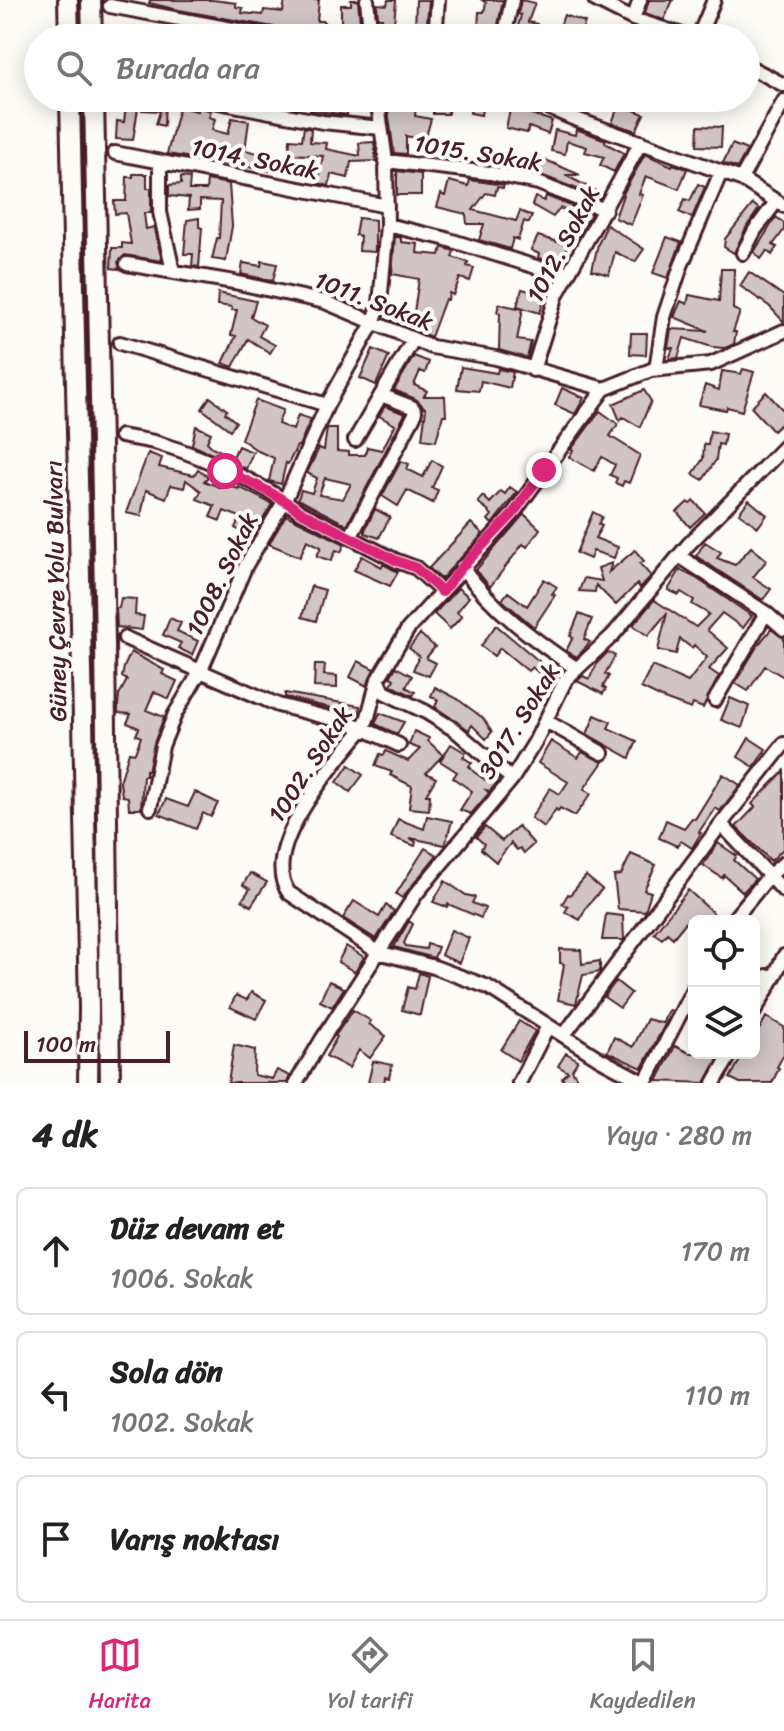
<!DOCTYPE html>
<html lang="tr">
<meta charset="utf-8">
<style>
:root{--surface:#fff;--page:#f6f6f6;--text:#222;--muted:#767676;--line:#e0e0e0;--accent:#db2777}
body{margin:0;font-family:Sriracha,sans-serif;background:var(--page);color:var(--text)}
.controls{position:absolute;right:24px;bottom:24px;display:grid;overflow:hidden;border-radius:12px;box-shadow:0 4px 20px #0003}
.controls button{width:72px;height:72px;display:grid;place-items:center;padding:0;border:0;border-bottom:2px solid var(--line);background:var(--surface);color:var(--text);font:40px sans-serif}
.scale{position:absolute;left:24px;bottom:20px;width:146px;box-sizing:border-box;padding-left:8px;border:4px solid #4a1f2b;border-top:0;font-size:22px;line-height:28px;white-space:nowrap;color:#4a1f2b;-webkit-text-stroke:6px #fdfcf7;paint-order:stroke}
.stop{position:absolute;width:24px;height:24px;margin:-18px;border:6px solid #db2777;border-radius:50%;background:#fff}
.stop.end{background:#db2777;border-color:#fff;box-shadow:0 2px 8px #0008}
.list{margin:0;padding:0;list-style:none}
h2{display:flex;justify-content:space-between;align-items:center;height:104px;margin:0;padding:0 32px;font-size:34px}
h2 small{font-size:26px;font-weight:400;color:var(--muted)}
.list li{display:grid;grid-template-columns:52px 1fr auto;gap:24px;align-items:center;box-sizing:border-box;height:128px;margin:0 16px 16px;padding:0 16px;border:2px solid var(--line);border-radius:12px}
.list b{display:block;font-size:30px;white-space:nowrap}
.list p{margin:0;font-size:26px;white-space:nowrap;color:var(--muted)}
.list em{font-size:26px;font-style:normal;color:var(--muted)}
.icon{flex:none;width:44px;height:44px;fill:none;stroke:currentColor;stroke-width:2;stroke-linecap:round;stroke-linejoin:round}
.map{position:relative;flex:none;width:784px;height:1083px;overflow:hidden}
.search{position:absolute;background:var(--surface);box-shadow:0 4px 20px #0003;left:24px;right:24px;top:24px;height:88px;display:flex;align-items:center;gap:20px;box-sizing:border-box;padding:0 28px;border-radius:44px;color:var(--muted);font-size:30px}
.sheet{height:536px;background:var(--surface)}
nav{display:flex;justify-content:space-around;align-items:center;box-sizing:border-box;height:112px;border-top:2px solid var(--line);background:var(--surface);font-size:22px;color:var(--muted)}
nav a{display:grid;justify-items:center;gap:4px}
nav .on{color:var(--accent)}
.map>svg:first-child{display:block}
.building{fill:#d0c5c4;stroke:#4a1f2b;stroke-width:2;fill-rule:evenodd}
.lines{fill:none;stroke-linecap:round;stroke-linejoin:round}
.minor-casing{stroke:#4a1f2b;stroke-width:18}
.highway-casing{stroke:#4a1f2b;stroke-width:24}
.minor{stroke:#fdfcf7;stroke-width:12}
.highway{stroke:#fdfcf7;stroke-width:18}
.route{stroke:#db2777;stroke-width:10}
.labels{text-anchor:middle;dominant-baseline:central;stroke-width:8;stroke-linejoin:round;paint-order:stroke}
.street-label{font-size:24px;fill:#4a1f2b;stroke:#fdfcf7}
</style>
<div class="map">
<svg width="784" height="1083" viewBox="0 0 784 1083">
<rect width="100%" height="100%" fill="#fdfcf7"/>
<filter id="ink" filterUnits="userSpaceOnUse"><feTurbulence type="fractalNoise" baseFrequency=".0125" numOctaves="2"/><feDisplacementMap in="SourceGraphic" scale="16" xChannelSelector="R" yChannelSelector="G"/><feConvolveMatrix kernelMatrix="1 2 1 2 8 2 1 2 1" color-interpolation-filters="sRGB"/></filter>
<g filter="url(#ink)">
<path class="building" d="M150,0H213L236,3V7L243,8L242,13L263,15L264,10L283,12L285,0H319L317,21H324V26L341,28V5H351V0H358L360,22L358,38H306L307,33L179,10L149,3Z
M388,0H396L394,24H401L400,37L381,36L382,18H378L377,4L387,5Z
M416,0H429L426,33L415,32Z
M482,0H503L497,30L478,28L479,12H484L486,3Z
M521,0L535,3L528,22L537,24L533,38H515L521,15L518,14Z
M649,0H673L664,20L645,13Z
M564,15L585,22L579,38H556Z
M143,98H165L164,126L156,124L160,111L142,110Z
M311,98H349L347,115L310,110Z
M389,98H408V104L416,105L415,116L431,119L425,140L406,136V154L394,153L387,103Z
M433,98H484L481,115L470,113L471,107L449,103L448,114H433Z
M619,104L644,114L636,131L612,123Z
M511,105L531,110V114L552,121L548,134L529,127L527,133L506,128Z
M126,106L138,108L133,140L116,139L117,121L124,122Z
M179,107L197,111L198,107L211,111L209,117L215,119L212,130L228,134L232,118L249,121L245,150L274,157L271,171L167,154Z
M698,126L722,127L721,147L697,146Z
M304,127L311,129L310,142L327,143L326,149L360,156L359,143L374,142L376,161L351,162L348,178L331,174L329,186L318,183L323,156L289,154L290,139L302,140Z
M576,129L606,140L605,143L624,153L614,172L600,165L604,157L585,152L587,147L567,141L565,154L551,151L555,130L575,135Z
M732,144L747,150L737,168L723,163Z
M490,150L518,157L539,159V157L580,175H565L602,194L600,198L541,175L487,164Z
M645,154L672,166L673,164L687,169L679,189L646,176L639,194L643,195L631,225L615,218L624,192Z
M397,171L421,174V195H397Z
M133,174H147V188H151V213H144L146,229L154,227L162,261L125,255L118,262L120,269L111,268L112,248H122V243L131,244L126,213L115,214L114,201H126L127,177H133Z
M181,177L190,178L189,190H206L207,180L229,184L232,226L226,261L212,259L217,238H219L221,201L200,200V209L188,210L189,198L169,196V185L181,184Z
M470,180L504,185L503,188L497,187L495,195L486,193L473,210L516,221L520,211L532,216L529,223L524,221L518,240L513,238L510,249L479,240L484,224H467L466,214L437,207L441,194L445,196L449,181L468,186Z
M698,184L705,187L692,218L679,212L685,199L690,201Z
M546,196L591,214L579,236L577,235L580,224L578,222L581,217L560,208L553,217L532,205L535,197L544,201Z
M753,204L759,209L747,226L734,253L724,247L725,239Z
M776,217L784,223V230L773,245L777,247L772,255L767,251L761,259L754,252Z
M199,218V227L202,228L199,267L192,266L193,254H184L187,220Z
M358,218L375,220V252L359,251L360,236L355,235Z
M607,225L644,249L635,262L615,252L609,275L592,270L598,244Z
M395,236L401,238V242L418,244L417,253L440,255L442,247L454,251L452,257L468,262L467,266L474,268L470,281L460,278L453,295L449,293L448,300L445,299L431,337L392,320L396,309L414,312L419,279L392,274Z
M538,236L567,245L562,263L538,258L539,254L531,250Z
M667,237L681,242L668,278L653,273Z
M262,261L277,264L273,281L241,274L243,263L261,266Z
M721,269H734L733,309L740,312L733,332H736L734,344L725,348L712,347L684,338L678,358L669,359L673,348H668L671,329L708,331L674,317L681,301L687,304L689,295L719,301Z
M749,272L784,296V322L769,306L740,286Z
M539,277L554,281L547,295H545L540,313L517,306L522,289L534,292Z
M218,293L256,301L251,317L265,325L259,336L275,345L270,353L248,339L233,367L223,363L236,336L231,335L237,310H232V307L217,305Z
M499,304L523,309L517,340L531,342L527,358L499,350L500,313L497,312Z
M631,333H647L646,355L630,354Z
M373,349L389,356L376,385L360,378Z
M414,356L429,362L425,373L420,371L414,385L427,391L424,396H445L446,415H443L436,441L422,439L426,409L416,399L394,390Z
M461,367L497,373L498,369L513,372L510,388L481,381L479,391L457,389Z
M743,369L754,372L742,411L727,407L726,410L699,405L705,385L719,390L722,371L741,374Z
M562,388L584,398L575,414L555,405Z
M644,390L651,401L640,427L623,417L620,421L613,404Z
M766,392L784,411V421L773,431L751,407Z
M210,397L227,410L225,413L236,422L230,430L202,409Z
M256,400L283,410L278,424L293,430L298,415L311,419L299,446H297L288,464L286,463L281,484L269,481L274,458L258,451L241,439Z
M385,406L405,414L347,525L298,499L301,490L312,493L317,478L307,473L319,448L324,450L327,428H337V451L349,452V455H365L367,447L382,450L395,425L379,416ZM325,478L351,484L343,499L319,495Z
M600,411L618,424L610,436L640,455L629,483L624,481L622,486L615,483L617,478L610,475L615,465L602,457L594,471L569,457L573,451L571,450Z
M196,426L211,433L207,442L212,447L233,457L238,446L253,452L246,469L192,445Z
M710,431L725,434L723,445L718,444L716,460L703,480L693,474L703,459L704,444L708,445Z
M148,453L162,458L159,467L194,475L198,469L208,477L204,481L222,488L225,483L238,489L239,487L272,504L242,555L233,552L240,531L235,528L240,517L224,511L220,521L210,517L215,506L197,499L201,491L186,480L184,488L171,485L166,498L146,490L141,516L126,513Z
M432,460L442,466L432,488L438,490L433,503L407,490L398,506L382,496L401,461L409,464L407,469L423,477Z
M510,487L517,492L492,524L488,520L492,515L478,502L483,496L490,503L501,491L505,494Z
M749,500L767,515L758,527L739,513Z
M694,501L705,513L690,527L677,512L688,502L690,504Z
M375,509L390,517L379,538L365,533V530Z
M593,512L602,517L598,524L602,526L595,538L618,547L614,558L593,551L590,559L576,553Z
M524,514L540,529L527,547L523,544L490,587L476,570Z
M286,515L345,544L341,552L336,550L331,561L317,556L321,547L307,540L300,557L269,544Z
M471,523L483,534L441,579L429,568Z
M705,542L721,552L717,558L735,565L751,547L767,560L753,577L771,589L763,600L696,556Z
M635,550L644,561L640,564L651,576L640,588L637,584L616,605L596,585L595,592L579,591L584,578L602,581L598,568L612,563L609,572Z
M362,556L382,567L383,564L398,572L390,586L354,570Z
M680,570L696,578L752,616L743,628L722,613L707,630L728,648L709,669L719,676L703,708L693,704L691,709L664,699L641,688L652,666L688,682L707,657L694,645L692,648L680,639L676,654L658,650L667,613L648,636L633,625L654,600L696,627L709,614L692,604L694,600L681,592L679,595L668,590Z
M544,579L557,587L552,594L555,595L534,627L502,600L508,592L527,606Z
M311,586L325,590L316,621L302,617Z
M458,588L469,597L457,612L462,616L450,629L434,614Z
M121,598L136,599L135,615L144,616L142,630L117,627L116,608H119Z
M579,614L592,619L584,639L590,642L577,657L566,651L573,637L570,636Z
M170,618L181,623L177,631L198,641L192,655L178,648L181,643L163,635Z
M496,625L546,667L540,674L532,667L528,671L500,648L494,656L481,646Z
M771,629L784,638V677L765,666L748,691L735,683L758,645Z
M420,634L435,647L426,658L436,663L429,676L413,670L419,656L409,648Z
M131,652L164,670L162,674L177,681L169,699L154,692L146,710L164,717L154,743L148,771L146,770V776H143L141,809H129L128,797L122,796L120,782L129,752L135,753L141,737L136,735L139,728L127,723L131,714L118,713V706L119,695L127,680L122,677L124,667Z
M608,652L615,656L605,674L609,676L603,687L606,689L603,694L577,681L583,676L589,679L598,662Z
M358,661L374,669L367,686L350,677Z
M315,665H325L324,675L337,676V688L314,687Z
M396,667L412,676L406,687L415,692L413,696L391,685L394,679L390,677Z
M435,687L456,698L483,718L492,732L486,739L472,725L469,730L435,707L438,700L431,696Z
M285,693L360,706L359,715L285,697Z
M730,698L749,706L742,728L721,720Z
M380,713L404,722L397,734L375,724Z
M595,715L611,722L608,728L637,741L630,758L587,734Z
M329,731L343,738L332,750L325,748L332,753L326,760L312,755L316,745L321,747Z
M414,731L429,738L428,741L443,755L426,773L436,778L426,795H430L429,810L409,808L412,786L390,775L392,772L375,766L380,754L384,755L386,751L408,761L420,749L409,745Z
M749,738L766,749L754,767L738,757Z
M551,741L578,758L582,752L603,762L584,789L591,794L575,816L560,808L558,811L556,809L544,827L531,818L550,788L560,794L568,782L538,763Z
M451,744L466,753L463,757L472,763L469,766L474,772L487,781L493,775L499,780L490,791L486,790L489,793L471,814L460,810L472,791L453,778L457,772L440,761Z
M349,765L363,775L350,792L337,782Z
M784,771V848L771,861L736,827L755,807L752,804Z
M723,774L740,785L720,811L715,808L699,832L701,833L692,848L681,841L677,846L659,838L666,820L684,828L692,818L695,819Z
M195,792L218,803L211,817L203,813L196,829L159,814L166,799L188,807Z
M427,816L452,821L445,845L410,838L416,842L415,846L391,837L398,819L424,829Z
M518,826L534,844L524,853L520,848L517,850L511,843L496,862L481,849L484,844L476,837L485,827L502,841Z
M718,843L737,856L734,860L755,879L743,892L724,875L722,878L703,865Z
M425,848L437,855L402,898L396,894Z
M631,854L656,865L644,890L651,892L645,911L618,909L614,876L621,875Z
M250,873L267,882L251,906L242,900L250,889L243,885Z
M586,876L602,889L587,906L580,920L565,912L568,907L562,904L568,894L570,895Z
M445,881L466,895L475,897L472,903L485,908L481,918L448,904L447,907L433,902Z
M688,890L722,921H695L690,917L673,938L667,933L662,939L654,933Z
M354,901L379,917L386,905L394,911L376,939L343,918Z
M606,914L623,916L624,940H602Z
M409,921L413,924L404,943L406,946L426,949L427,944L438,947L434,958L394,947Z
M451,930L469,938L459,963L441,955Z
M346,946L364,957L355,972L338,962Z
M560,949L581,950L582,964L600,961V972L583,975L576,1004L558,1000L564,964L560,963Z
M419,973L428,976L420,1015L402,1010L408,987L415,989Z
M329,981L344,988L332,1007L320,1001Z
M616,981L631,993L620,1008L604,997Z
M251,992L266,1000L256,1019L230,1007L236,995L247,1000Z
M353,1010L371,1021L369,1024L386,1036L370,1058L359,1050L349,1068L326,1056L337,1037L335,1036Z
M669,1010L672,1011L642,1068L607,1052L614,1037L633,1047L647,1019L662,1023Z
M766,1017L784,1027V1054L777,1067L779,1068L772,1083H740L730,1078L744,1053H754V1039Z
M519,1021L535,1031L518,1061L501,1050Z
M234,1045L255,1050L254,1075L272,1079L277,1070L290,1076L287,1083H228Z
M675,1046L689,1053H721L705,1083L657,1081Z
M566,1053L578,1060L572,1070L580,1083H566L562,1078L568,1072L558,1066Z
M373,1061L392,1065L389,1078L385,1077L384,1083H368Z"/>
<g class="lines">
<g class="minor-casing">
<path id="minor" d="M367,0L371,38
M595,0L633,19L692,38
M110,6L280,38
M633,19L640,0
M435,38L438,0
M504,38L512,0
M698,38L714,0
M746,65L784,85
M197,98L323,122L381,128
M526,98L570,117L741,179L784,206
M115,153L387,206
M386,161L490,173L538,183L605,210
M160,162V212L173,271
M741,179L784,101
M387,225L443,238L549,271L568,273
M743,253L755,230L776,202
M127,264L234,282L325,302L432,347L496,358L604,389
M120,343L327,405
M656,369L664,317L681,266L721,172
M533,370L557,294L641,142
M121,436C135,439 151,440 164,445C204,457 267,486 299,511L397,561L416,568L442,592
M355,440L381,395
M351,536L414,416L415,411L412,407L381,395L413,340
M679,556L766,613L784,629
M462,567C493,610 533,639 577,669
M125,638L278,705L353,724L399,745
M378,679L384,692L426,712L455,730L512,779
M715,700L766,613
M546,721L602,753
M150,808L162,746L175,714L201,670L246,565L285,500L327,405L373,323L380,304L387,225L386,161L377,98
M721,824L784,891
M732,921L770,875L784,863
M754,978L775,975L784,956
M754,1012L775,975
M564,1035L721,824L784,744
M296,1083L321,1041L416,894L512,779L535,742L566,679L613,635L688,545L784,447
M519,1083L548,1026
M645,1083L600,1059L488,987L434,967L378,952L289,893C257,850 335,763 362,730L368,717L378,679L408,629L512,515L604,389L651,370L711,364L784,331
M645,1083L694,987
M714,1083L731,1053"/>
</g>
<g class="highway-casing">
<path id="highway" d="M68,0L69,38
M91,0L92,38
M70,98L89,1007L88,1083
M94,98L105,644L110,1083"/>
</g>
<use href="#minor" class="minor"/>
<use href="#highway" class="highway"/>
</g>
</g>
<g class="lines" filter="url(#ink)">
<path class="route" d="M225,471C251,482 277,494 299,511L397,561L416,568L442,592L462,567L512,515L544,470"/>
</g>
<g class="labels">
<g class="street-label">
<text transform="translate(478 153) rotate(9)">1015. Sokak</text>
<text transform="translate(255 159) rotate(11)">1014. Sokak</text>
<text transform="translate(563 244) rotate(-62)">1012. Sokak</text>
<text transform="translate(374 301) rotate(21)">1011. Sokak</text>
<text transform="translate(222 574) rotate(-64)">1008. Sokak</text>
<text transform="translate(56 591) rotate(-91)">Güney Çevre Yolu Bulvarı</text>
<text transform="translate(519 721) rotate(-58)">3017. Sokak</text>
<text transform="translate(310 764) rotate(-57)">1002. Sokak</text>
</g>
</g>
</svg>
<div class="controls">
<button><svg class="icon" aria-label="locate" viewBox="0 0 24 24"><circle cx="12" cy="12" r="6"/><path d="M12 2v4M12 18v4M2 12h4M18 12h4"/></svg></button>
<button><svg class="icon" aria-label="layers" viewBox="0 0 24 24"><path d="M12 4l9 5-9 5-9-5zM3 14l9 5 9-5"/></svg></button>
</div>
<div class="scale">100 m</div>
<div class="stop" style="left:225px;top:471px"></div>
<div class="stop end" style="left:544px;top:470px"></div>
<div class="search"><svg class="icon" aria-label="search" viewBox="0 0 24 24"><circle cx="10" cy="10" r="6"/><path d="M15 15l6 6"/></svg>Burada ara</div>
</div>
<section class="sheet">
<h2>4 dk<small>Yaya · 280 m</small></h2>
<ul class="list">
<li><svg class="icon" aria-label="ahead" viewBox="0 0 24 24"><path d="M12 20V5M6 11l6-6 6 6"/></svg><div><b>Düz devam et</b><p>1006. Sokak</p></div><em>170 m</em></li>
<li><svg class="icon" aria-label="left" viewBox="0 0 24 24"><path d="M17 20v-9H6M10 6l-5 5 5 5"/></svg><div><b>Sola dön</b><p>1002. Sokak</p></div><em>110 m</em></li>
<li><svg class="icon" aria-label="arrive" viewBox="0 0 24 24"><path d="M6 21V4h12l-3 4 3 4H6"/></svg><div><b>Varış noktası</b></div></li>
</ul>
</section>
<nav>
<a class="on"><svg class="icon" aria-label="map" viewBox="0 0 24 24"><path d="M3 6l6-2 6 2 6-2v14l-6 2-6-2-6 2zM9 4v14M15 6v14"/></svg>Harita</a>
<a><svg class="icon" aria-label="directions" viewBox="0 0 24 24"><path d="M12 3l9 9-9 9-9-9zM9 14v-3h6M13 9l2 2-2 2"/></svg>Yol tarifi</a>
<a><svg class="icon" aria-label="saved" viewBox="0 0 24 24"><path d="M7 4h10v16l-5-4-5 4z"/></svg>Kaydedilen</a>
</nav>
